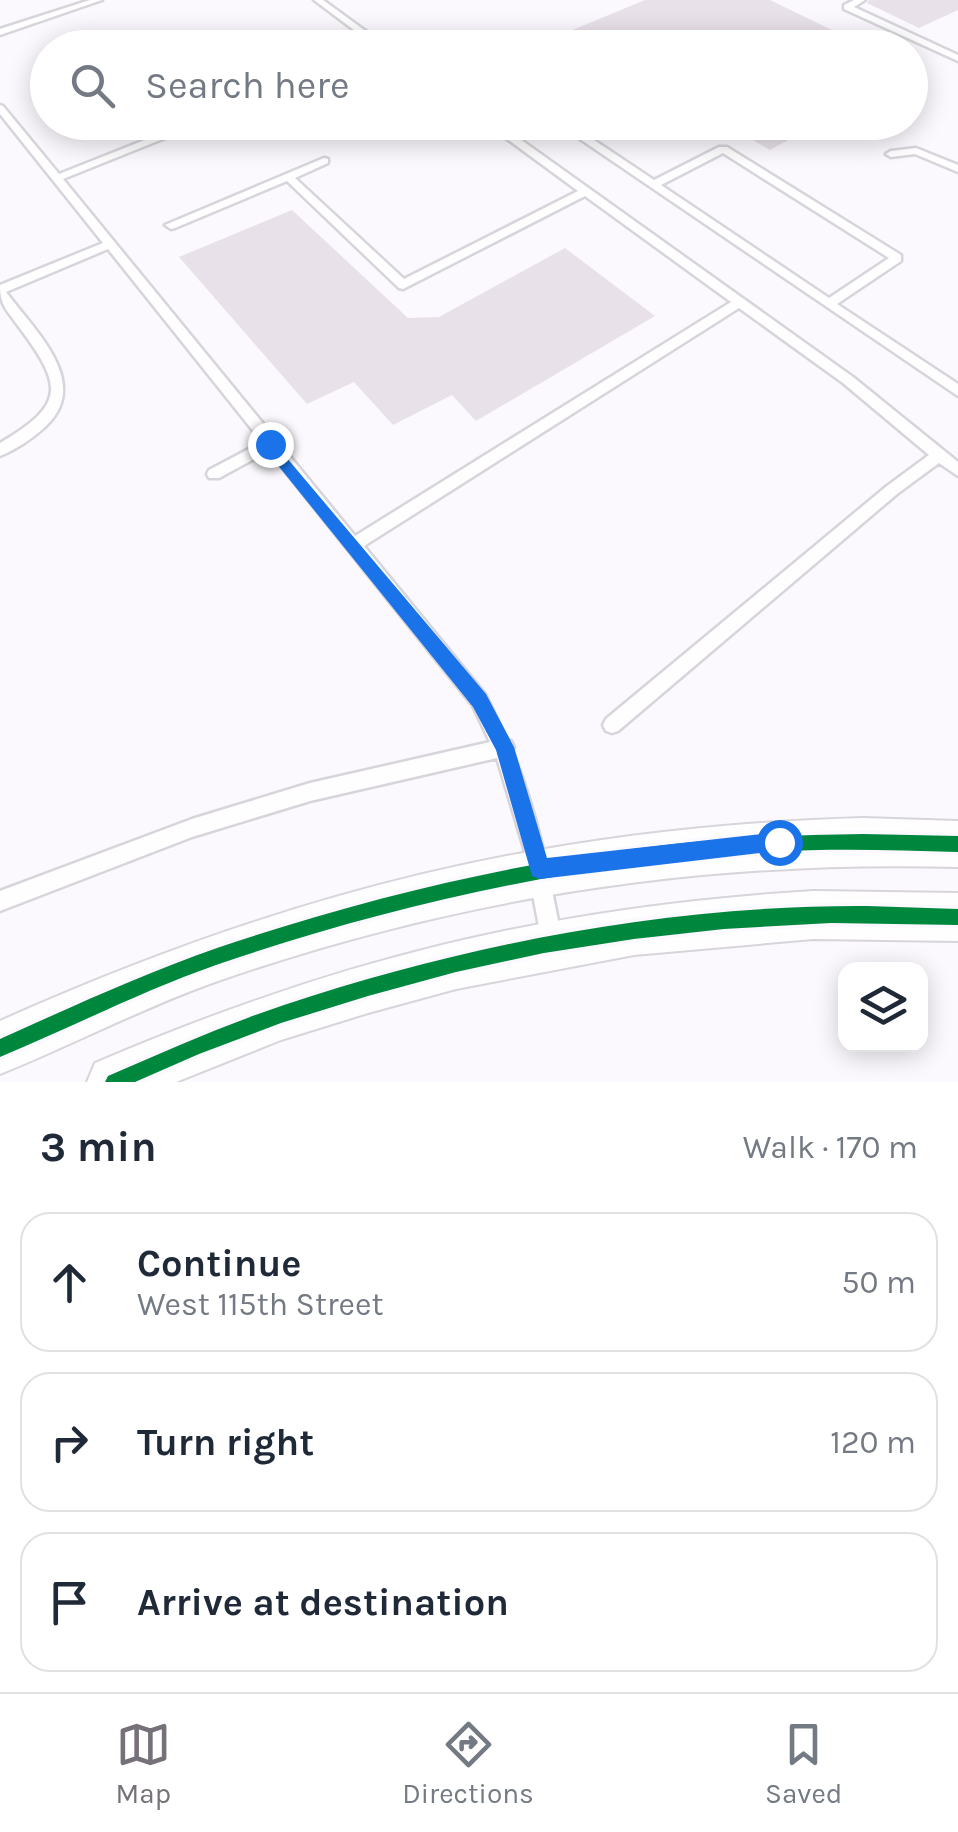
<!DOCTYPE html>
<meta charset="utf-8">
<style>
:root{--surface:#fff;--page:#f2f2f3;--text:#1f2937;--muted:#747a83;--line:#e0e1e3;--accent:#767179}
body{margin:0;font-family:Karla,sans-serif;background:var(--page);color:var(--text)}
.controls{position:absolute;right:30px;bottom:30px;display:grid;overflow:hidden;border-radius:20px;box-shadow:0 5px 25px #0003}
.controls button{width:90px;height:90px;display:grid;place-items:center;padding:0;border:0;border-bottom:2px solid var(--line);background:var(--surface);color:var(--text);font:50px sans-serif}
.stop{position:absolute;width:30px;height:30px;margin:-22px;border:8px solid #1a73e8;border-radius:50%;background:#fff}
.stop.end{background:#1a73e8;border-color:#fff;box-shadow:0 2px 10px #0008}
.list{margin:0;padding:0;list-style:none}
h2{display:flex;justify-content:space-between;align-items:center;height:130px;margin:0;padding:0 40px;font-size:42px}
h2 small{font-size:32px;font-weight:400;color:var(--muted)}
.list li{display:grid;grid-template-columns:65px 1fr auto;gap:30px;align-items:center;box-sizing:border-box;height:140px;margin:0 20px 20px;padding:0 20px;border:2px solid var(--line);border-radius:30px}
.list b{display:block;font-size:38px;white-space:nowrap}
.list p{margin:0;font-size:32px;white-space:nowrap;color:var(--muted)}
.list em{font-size:32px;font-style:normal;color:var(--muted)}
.icon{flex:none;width:55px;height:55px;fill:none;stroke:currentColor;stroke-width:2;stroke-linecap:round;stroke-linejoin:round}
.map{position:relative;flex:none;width:958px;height:1082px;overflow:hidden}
.search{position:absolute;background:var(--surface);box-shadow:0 5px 25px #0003;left:30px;right:30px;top:30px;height:110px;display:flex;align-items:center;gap:25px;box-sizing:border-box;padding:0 35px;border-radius:55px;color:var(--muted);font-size:38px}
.sheet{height:610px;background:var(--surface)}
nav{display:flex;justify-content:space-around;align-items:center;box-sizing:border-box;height:140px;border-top:2px solid var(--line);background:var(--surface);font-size:28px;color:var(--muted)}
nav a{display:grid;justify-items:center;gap:5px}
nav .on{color:var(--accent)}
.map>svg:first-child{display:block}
.building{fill:#e8e1ea}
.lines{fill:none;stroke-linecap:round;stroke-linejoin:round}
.service-casing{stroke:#d8d4db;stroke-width:5}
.tertiary-casing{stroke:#d8d4db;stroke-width:4}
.service{fill:#fefeff;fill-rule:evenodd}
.tertiary{fill:#fefeff;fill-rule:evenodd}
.cycleway-casing{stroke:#fbf8fe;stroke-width:7}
.cycleway{fill:#00873e;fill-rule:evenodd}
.route{fill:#1a73e8}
</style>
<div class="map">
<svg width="958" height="1082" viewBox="0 0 958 1082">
<rect width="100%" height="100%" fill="#fbf9fd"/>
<path class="building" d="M645,0H770L869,48H529Z
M869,0H958V10L919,28L867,3Z
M722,122H821L770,150Z
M292,210L408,318L439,317L565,248L655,316L476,421L452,395L393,425L354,382L307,404L179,257Z"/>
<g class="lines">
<g class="service-casing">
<path id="service" d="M90,0H102L0,35V29Z
M314,0H323L389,48H378Z
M854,0H865L854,7L958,55V61L844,9V5Z
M447,42L455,48H445L443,45Z
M0,105L3,106L59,174L190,122H205L63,179L355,536L731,302L585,196L403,289L399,288L287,181L175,228L171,229L165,225L324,158L328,159V163L295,178L404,279L578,191L484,122H496L853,377L958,462V476L939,463L897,494L618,731L612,733L606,731L603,725L606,719L887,486L929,455L843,383L739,308L364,546L485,694L507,739L511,741L514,747L512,751C537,812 550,877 562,942L559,949L552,952L545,949L542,942L524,848L497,758L310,801L192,837L0,911V891L192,819L310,783L490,742L473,706L269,451L219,478H209L207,474L209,470L262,442L108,249L6,292C34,330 92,382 46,426C33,438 17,449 0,456V443C66,404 63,386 19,327C7,310 0,306 0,285L103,243L0,114Z
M555,122H567L654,180L719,147H727L901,255V261L837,304L958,384V396ZM723,153L889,258L829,298L661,185Z
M916,148L958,165V172L915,154L891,157L886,154L891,151Z"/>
</g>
<g class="tertiary-casing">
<path id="tertiary" d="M863,818L958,821V867C701,860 459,897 215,982C142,1008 72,1045 0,1074V1021C289,892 546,827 863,818Z
M813,891L958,893V941L813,939L634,955L456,989L368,1013L281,1040L176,1082H87L95,1063C338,959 549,907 813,891Z"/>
</g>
<use href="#service" class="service"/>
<use href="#tertiary" class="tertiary"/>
<g class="cycleway-casing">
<path id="cycleway" d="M863,834L958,836V852C895,850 832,848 769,852C581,862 394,904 216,965C142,991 72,1027 0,1057V1039C71,1007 143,974 217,948C365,898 518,861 674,844C737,837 800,835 863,834Z
M867,906L958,909V925L831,923L724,929L634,939L544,953L456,972L368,996L281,1023L199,1054L135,1082H105L108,1076C166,1051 224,1025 284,1005C471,943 670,905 867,906Z"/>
</g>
<use href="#cycleway" class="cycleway"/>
</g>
<path class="route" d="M270,438L486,694L514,747L547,858L779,832L789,842L786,850L540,879L532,876L496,750L473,707L264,448L262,444Z"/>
</svg>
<div class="controls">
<button><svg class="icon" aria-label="layers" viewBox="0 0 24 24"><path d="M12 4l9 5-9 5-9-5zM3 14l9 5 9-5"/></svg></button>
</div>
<div class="stop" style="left:779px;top:842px"></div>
<div class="stop end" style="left:270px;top:444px"></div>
<div class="search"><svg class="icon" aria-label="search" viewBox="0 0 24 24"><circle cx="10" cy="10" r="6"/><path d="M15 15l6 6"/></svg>Search here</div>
</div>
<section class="sheet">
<h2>3 min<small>Walk · 170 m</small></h2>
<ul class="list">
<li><svg class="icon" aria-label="ahead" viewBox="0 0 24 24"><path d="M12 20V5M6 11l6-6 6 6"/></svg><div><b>Continue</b><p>West 115th Street</p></div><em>50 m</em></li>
<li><svg class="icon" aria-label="right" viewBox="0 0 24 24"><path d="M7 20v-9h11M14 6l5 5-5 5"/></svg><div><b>Turn right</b></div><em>120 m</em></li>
<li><svg class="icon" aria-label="arrive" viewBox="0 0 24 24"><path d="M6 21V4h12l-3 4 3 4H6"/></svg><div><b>Arrive at destination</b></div></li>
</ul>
</section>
<nav>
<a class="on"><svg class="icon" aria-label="map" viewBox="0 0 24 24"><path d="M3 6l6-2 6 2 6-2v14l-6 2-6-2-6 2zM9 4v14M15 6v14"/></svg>Map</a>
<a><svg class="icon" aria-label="directions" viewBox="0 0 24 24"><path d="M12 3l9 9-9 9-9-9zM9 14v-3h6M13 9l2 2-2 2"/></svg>Directions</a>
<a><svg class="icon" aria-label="saved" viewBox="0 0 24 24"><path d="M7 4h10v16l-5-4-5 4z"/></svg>Saved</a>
</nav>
